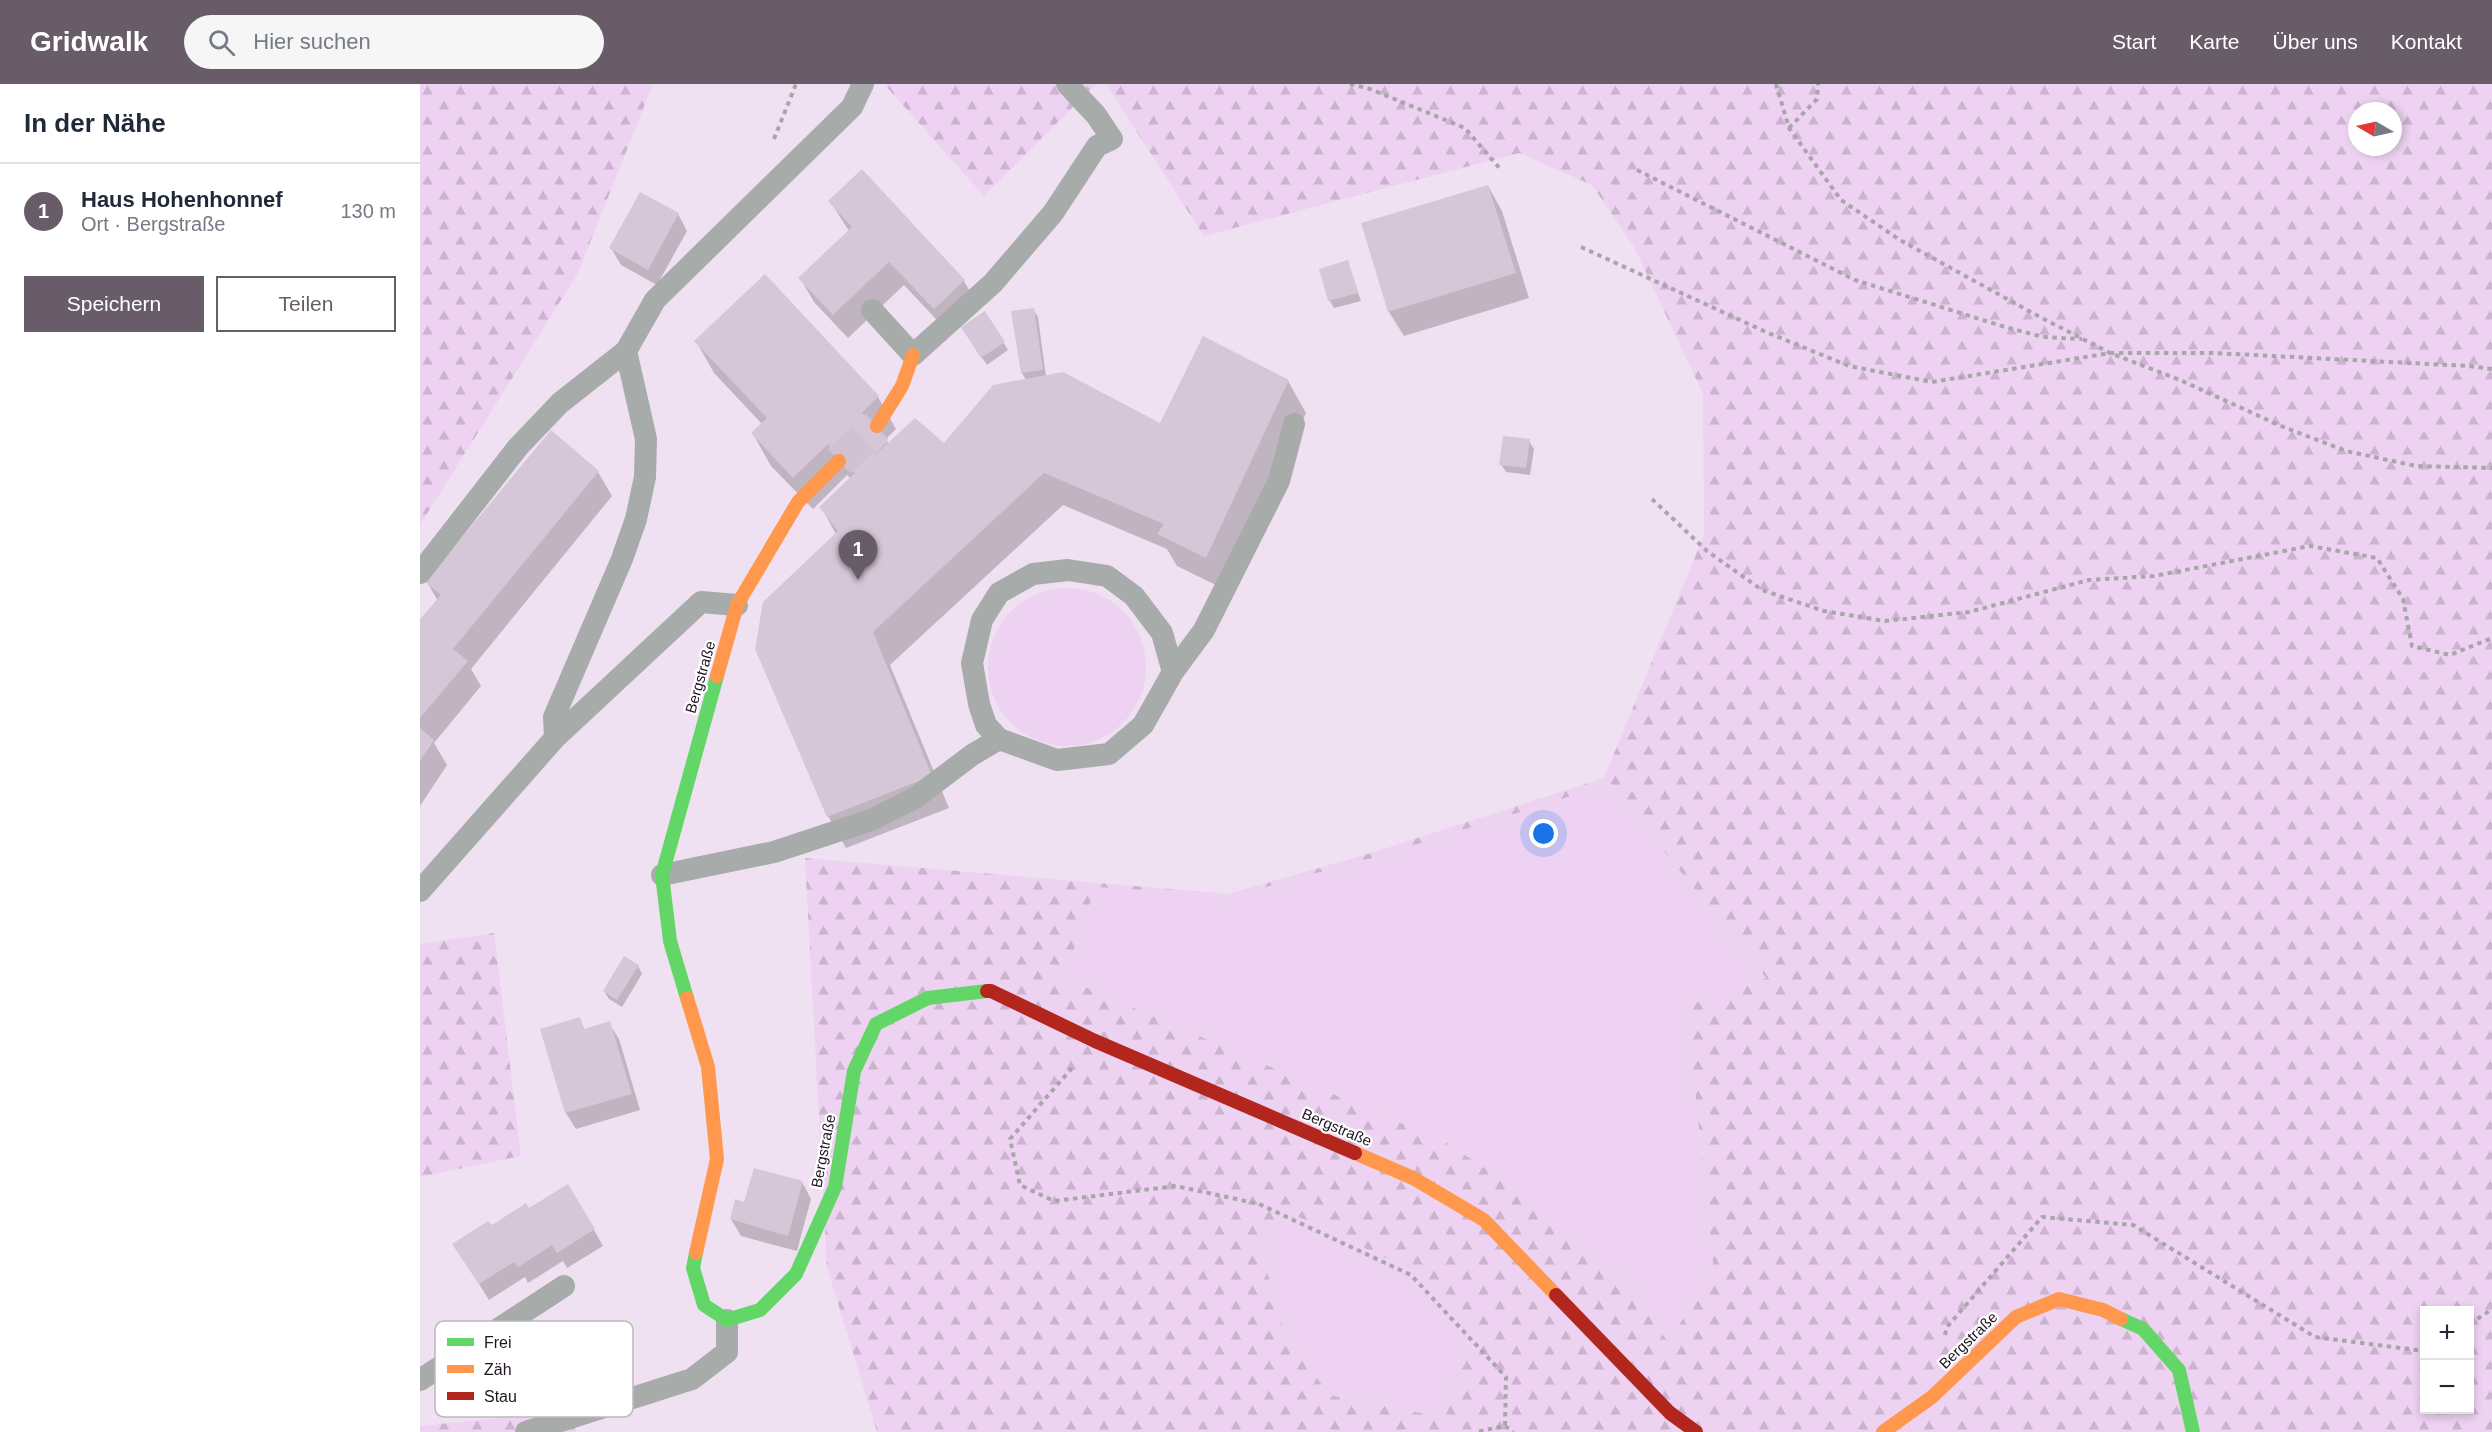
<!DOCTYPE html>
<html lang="de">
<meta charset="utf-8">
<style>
:root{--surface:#fff;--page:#f6f6f7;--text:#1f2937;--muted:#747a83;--line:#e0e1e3;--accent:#685c69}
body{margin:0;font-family:Helvetica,sans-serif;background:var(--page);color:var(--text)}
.controls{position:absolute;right:18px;bottom:18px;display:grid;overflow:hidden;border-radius:0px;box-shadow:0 3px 9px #0003}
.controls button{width:54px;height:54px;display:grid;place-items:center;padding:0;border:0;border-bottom:2px solid var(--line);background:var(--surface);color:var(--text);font:30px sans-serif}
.compass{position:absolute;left:1928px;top:18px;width:54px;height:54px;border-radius:50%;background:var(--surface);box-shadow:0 3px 9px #0003;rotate:279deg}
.you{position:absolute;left:1124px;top:750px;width:21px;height:21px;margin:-15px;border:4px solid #fff;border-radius:50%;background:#1a73e8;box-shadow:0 0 0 9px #1a73e833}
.badge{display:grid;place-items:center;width:39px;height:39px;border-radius:50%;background:var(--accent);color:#fff;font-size:20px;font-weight:700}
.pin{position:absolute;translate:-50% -50px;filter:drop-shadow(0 2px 3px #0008)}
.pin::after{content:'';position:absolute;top:32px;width:21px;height:18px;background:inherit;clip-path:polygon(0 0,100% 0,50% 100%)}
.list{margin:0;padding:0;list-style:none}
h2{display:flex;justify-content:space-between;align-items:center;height:78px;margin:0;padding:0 24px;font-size:26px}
h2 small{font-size:20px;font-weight:400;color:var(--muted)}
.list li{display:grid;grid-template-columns:39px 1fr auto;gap:18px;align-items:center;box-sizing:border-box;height:96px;padding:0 24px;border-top:2px solid var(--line)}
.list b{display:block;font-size:22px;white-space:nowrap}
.list p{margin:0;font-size:20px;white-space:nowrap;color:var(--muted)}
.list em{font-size:20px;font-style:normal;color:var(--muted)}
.actions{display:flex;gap:12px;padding:18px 24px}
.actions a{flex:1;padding:14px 0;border:2px solid var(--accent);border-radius:0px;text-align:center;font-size:21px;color:var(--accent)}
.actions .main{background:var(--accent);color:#fff}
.icon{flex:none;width:33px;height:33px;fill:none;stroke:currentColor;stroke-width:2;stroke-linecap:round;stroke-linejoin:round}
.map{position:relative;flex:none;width:2072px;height:1348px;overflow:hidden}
header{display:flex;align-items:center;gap:36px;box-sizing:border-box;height:84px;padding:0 30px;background:var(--accent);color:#fff}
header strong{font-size:28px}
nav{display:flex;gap:33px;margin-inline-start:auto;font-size:21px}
.search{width:420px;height:54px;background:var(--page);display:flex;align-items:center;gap:15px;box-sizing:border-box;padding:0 21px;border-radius:33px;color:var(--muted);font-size:22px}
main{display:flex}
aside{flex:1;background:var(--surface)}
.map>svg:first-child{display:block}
.green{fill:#eed2f2}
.forest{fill:url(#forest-firs);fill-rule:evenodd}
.shadow{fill:#0003}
.building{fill:#d5c7d7}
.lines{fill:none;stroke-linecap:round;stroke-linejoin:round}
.secondary-tunnel{stroke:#d0c2d2;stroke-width:33;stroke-dasharray:33 16;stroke-linecap:butt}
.path{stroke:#a7a6a8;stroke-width:4;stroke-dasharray:4.5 4.5;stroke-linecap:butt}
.lane{stroke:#a7aba9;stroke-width:22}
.fast{stroke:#63d668;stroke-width:14}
.slow{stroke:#ff974d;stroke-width:14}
.jam{stroke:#b3261e;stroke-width:14}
.labels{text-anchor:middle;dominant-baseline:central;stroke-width:4.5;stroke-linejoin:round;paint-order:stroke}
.street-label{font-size:15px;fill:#1f1520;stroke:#fff}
.key{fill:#fff;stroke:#bcb9bc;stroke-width:1.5}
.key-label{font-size:16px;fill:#1f1520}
</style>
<header>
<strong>Gridwalk</strong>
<div class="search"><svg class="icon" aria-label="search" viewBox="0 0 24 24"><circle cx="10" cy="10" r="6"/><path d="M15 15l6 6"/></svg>Hier suchen</div>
<nav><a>Start</a><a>Karte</a><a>Über uns</a><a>Kontakt</a></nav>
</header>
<main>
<aside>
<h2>In der Nähe<small></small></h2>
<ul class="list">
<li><span class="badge">1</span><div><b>Haus Hohenhonnef</b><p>Ort · Bergstraße</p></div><em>130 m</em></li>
</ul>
<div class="actions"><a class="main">Speichern</a><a>Teilen</a></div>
</aside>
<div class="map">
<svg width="2072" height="1348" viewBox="0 0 2072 1348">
<defs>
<pattern id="forest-firs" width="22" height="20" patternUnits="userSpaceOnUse" patternTransform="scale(1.5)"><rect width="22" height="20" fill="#eed2f2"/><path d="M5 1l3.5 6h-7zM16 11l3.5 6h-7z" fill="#ccb3cf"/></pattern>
</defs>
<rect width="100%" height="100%" fill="#efe1f1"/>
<path class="green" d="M568 583a79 79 0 1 1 158 0a79 79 0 1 1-158 0Z
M1190,700L1346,894L1266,923L1294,1187L1248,1258L1200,1191L644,894L676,803L809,813L956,773Z
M864,1126L991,1186L1055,1242L1025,1334L909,1311L864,1246L842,1170Z"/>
<path class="forest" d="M0,0H233L158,189L0,441Z
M464,0H676L564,112Z
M686,0H2072V1348H457L407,1183L385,774L808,810L951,769L1184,694L1284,451L1283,310L1214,163L1172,101L1099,69L784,152ZM1937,27H1973V63H1937ZM1190,700L1346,894L1266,922L1294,1187L1248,1258L1200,1191L1123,1123L1027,1059L644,894L676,803L809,813L956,773ZM864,1126L991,1186L1055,1242L1025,1334L909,1311L864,1246L842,1170ZM2004,1226H2050V1326H2004Z
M74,849L101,1072L0,1093V860Z
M149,1327L156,1348H0V1342Z"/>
<path class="shadow" d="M442,88L544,197L558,222L529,249L484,201L428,254L394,218L380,194L429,147L410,117Z
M1068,102L1082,127L1109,214L984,252L969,228L943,140Z
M258,130L267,147L237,201L201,181L191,164Z
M928,178L941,217L914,224L910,217L901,186Z
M613,225L618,233L626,293L741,341L868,297L886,329L804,505L757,482L747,465L643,421L470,581L529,724L426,764L408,732L416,450L401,423L431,395L427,391L393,425L351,382L333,350L342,340L294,289L276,257L458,313L476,345L465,356L469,360L525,361L606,296L602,289Z
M547,251L583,258L588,266L567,281Z
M1109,357L1114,365L1110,391L1086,388L1081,380Z
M178,388L192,412L51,585L61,602L14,659L27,681L0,722V539L18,517L7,498Z
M218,882L222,890L202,923L189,915L184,907Z
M159,935L165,946L189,939L199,955L220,1026L156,1045L146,1029L122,946Z
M382,1098L391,1115L377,1167L321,1152L311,1135L325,1120Z
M109,1126L174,1146L183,1162L147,1184L143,1177L108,1199L105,1193L69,1216L44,1176L71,1143Z"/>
<path class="building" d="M442,85L545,196L514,225L469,178L413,231L378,194L432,143L408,117Z
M1068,101L1096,189L968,228L941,139Z
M220,108L259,129L228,186L189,164Z
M928,176L938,209L908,217L899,185Z
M345,190L459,312L442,329L468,357L454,372L495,334L524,359L573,301L643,288L740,339L783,252L869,296L786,474L737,450L744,440L624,389L453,548L512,692L407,733L335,565L343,518L418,447L399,423L435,389L408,360L373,394L331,349L347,334L274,257Z
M614,224L623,286L601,289L591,227Z
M565,227L585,258L561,274L541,243Z
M131,346L179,387L33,565L48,577L0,634V535L21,511L5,498Z
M1083,352L1110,355L1106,384L1079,381Z
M0,644L14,656L0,677Z
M204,872L219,881L197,916L183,907Z
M160,933L164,945L190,937L212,1010L145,1029L120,945Z
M334,1084L383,1097L368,1152L310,1135L315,1115L324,1118Z
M148,1100L175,1145L137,1169L132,1161L98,1183L94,1178L59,1200L32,1160L68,1137L72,1141L106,1119L109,1124Z"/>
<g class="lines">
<path class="secondary-tunnel" d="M419,377L457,342"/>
<path class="path" d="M930,0L950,5L1045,44L1082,87
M1356,0L1369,44L1421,116L1480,156L1618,232L1690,269L1760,296L1861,342L1926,367L1996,382L2072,384
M1369,44L1397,15L1398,0
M354,55L376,0
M1217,86L1435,196L1585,243L1623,253L1662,255
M1161,163L1346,248L1429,282L1512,298L1690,269H1794L2049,282L2072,285
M1232,415L1287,467L1342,506L1404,527L1465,537L1549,528L1669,496L1734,492L1890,462L1957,474L1983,515L1992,562L2030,571L2072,554
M652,984L590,1055L600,1101L634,1117L756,1102L839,1120L991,1191L1086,1293L1085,1342L1056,1348
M2050,1240L2072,1225
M1525,1251L1527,1243L1622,1133L1713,1141L1895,1253L2004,1267
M1085,1342L1093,1348"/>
<path class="lane" d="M452,226L493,271L573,199L633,129L677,62L692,55L676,31L647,0
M0,489L98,363L140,319L206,267L235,216L432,23L443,0
M135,654L134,633L202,475L216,435L225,393L226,355L206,267
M579,655L566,641L559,620L552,579L562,536L579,509L613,490L648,486L687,492L714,512L742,549L753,588
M242,791L354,768L451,736L495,714L552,671L579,655L637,676L689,670L723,641L753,588L784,546L859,397L874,340
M0,807L135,654L281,518L317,521
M0,1296L144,1202
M106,1348L272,1295L307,1268V1236"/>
<path class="fast" d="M267,914L250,857L242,791L297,592
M276,1169L273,1184L284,1221L307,1236L340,1226L376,1190L415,1103L434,987L456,940L508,914L567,907
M1701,1235L1723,1245L1759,1286L1773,1348"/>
<path class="slow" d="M457,342L482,302L493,271
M297,592L317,521L378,418L419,377
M267,914L288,983L297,1075L276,1169
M935,1069L993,1094L1064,1136L1136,1211
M1463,1348L1512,1313L1596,1233L1639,1215L1683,1226L1701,1235"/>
<path class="jam" d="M567,907H571L675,957L935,1069
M1136,1211L1250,1329L1276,1348"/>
</g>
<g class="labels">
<g class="street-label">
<text transform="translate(280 593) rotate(-74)">Bergstraße</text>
<text transform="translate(917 1043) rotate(23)">Bergstraße</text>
<text transform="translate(403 1067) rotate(-79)">Bergstraße</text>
<text transform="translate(1548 1256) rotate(-44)">Bergstraße</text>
</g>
</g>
<rect x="15" y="1237" width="198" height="96" rx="9" class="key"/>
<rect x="27" y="1254" width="27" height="8" fill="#63d668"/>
<rect x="27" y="1281" width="27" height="8" fill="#ff974d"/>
<rect x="27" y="1308" width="27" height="8" fill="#b3261e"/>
<g class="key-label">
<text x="64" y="1264">Frei</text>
<text x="64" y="1291">Zäh</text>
<text x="64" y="1318">Stau</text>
</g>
</svg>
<div class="controls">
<button>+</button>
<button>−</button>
</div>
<svg class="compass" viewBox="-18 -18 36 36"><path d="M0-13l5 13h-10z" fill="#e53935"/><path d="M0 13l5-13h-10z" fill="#747a83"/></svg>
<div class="you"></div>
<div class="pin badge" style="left:438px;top:496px">1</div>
</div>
</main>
